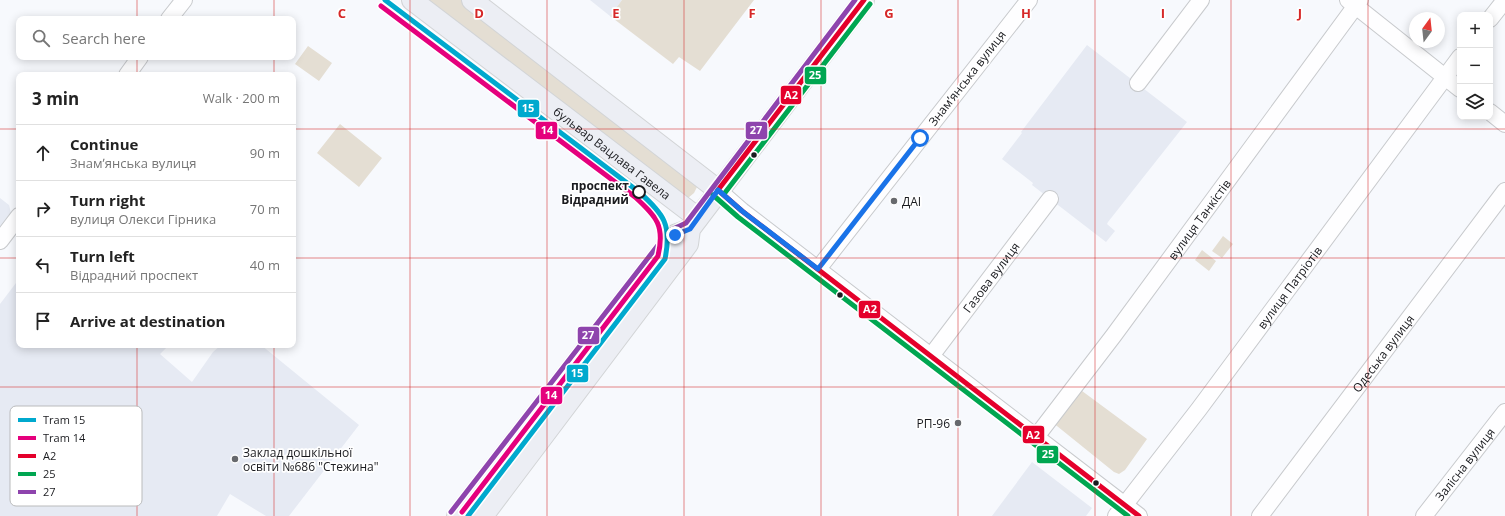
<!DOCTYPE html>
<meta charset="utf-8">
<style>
:root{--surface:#fff;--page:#f2f2f2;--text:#222;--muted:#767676;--line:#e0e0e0}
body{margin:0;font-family:"Open Sans",sans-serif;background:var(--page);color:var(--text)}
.controls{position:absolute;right:12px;top:12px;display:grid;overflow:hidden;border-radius:8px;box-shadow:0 2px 10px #0003}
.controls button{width:36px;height:36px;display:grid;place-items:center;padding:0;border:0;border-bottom:1px solid var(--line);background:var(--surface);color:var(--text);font:20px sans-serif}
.compass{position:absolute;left:1409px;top:12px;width:36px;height:36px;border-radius:50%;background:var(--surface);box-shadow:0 2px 10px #0003;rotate:15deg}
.stop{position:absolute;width:12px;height:12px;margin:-9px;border:3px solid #1a73e8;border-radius:50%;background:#fff}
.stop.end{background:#1a73e8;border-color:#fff;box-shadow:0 1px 4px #0008}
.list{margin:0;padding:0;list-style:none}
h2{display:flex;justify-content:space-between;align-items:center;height:52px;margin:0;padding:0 16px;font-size:17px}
h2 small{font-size:13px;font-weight:400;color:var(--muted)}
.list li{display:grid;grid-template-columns:26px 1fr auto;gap:12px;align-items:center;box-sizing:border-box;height:56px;padding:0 16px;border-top:1px solid var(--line)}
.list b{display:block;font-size:15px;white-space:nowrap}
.list p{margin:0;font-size:13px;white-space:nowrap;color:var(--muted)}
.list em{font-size:13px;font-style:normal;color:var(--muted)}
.icon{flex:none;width:22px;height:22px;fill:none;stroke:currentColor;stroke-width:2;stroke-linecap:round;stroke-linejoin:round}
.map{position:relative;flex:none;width:1505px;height:516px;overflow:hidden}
.search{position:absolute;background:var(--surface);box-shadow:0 2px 10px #0003;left:16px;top:16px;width:280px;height:44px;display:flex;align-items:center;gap:10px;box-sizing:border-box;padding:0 14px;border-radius:8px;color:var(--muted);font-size:15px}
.panel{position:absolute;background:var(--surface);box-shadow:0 2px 10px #0003;left:16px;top:72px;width:280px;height:276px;border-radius:8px}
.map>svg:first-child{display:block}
.built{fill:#e6eaf3}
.green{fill:#e4ded3}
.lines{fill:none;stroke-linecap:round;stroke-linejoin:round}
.minor-casing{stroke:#c8cacd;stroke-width:18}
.major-casing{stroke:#d2d4d6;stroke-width:22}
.minor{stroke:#fefeff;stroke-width:16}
.major{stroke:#eceef4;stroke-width:20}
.bus-1-casing{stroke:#fff;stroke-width:8}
.bus-2-casing{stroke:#fff;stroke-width:8}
.bus-3-casing{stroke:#fff;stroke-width:8}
.bus-1{stroke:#e4002b;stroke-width:5}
.bus-2{stroke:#00a651;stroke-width:5}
.bus-3{stroke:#8e44ad;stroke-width:5}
.tram-1-casing{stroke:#fff;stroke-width:8}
.tram-2-casing{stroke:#fff;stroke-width:8}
.tram-1{stroke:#00a9ce;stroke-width:5}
.tram-2{stroke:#e5007d;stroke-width:5}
.route{stroke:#1a73e8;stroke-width:5}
.grid{fill:none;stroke:#d62828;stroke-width:1;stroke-opacity:0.55}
.bus-dot{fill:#1a1b1f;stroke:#fff;stroke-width:1.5}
.stop-dot{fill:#fff;stroke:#1a1b1f;stroke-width:2}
.poi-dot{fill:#67696d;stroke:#fff;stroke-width:1.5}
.labels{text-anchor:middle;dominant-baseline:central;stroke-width:3.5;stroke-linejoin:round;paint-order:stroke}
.street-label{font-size:12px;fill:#1a1b1f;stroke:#fff}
.stop-label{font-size:12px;font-weight:bold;fill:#1a1b1f;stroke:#fff;text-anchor:end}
.poi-label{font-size:12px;fill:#1a1b1f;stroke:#fff;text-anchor:start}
.key{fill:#fff;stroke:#babbbc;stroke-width:1}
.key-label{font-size:11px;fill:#1a1b1f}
.grid-label{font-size:13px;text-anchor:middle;font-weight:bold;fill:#d62828;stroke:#fff;stroke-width:3.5;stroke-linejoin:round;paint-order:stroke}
.line-badge{stroke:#fff;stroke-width:1.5}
.badge-label{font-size:11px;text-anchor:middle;font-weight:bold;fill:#fff}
</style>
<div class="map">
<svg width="1505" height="516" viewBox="0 0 1505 516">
<rect width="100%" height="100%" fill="#f7f9fd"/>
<path class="built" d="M590,0H622L610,16Z
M1087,45L1187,122L1108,222L1107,224L1115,231L1106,242L1032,185L1033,183L1002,159L1022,133L1021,132Z
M0,198L9,205L11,213V223L0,236Z
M19,279V345H165L167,347L160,354L192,382L213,352L221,345H261L359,425L289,516H266L230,494L217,516H0V304Z
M1032,462L1092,508L1086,516H992Z"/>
<path class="green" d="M425,0H464L698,185L694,193L688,198L682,197Z
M622,0H754L700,71L679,57L673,64L610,16Z
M308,46L332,63L319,81L295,64Z
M340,124L382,158L359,187L317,153Z
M1223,236L1233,244L1222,258L1212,251Z
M1202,250L1216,261L1209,271L1195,260Z
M1078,388L1147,439L1125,470L1119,474L1114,472L1052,422Z"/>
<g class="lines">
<g class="minor-casing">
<g id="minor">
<path d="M1348,0L1460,89"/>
<path d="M169,19L184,0"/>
<path d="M1490,19L1505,0"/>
<path d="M127,75L140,57"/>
<path d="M1138,83L1201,0"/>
<path d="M1490,112L1505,124"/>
<path d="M718,190L742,211L1139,516"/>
<path d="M0,241L19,216"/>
<path d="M818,269L1029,0"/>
<path id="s1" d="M931,356L1050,199"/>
<path id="s2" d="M1036,437L1114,335L1360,0"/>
<path id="s3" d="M1116,516L1199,409L1460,57"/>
<path id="s4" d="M1260,516L1505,191"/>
<path id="s5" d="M1424,516L1505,412"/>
</g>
</g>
<g class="major-casing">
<g id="major">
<path id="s6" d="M412,0L698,218"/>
<path d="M472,0L718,190"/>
<path d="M457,516L675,235L690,229"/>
<path d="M483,516L688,244L690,229L864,0"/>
</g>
</g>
<use href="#minor" class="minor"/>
<use href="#major" class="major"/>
<g class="bus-1-casing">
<path id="bus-1" d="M718,190L742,211L1139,516
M718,190L864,0"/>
</g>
<g class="bus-2-casing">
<path id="bus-2" d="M724,194L870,4
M713,195L738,217L1128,516"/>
</g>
<g class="bus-3-casing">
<path id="bus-3" d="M451,512L669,231L686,223L855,0"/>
</g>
<use href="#bus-1" class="bus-1"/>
<use href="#bus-2" class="bus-2"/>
<use href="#bus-3" class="bus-3"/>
<g class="tram-1-casing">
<path id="tram-1" d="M385,0L639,192C664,214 672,225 665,259L468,516"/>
</g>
<g class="tram-2-casing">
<path id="tram-2" d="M381,6L635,197C657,217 665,226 658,256L462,512"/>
</g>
<use href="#tram-1" class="tram-1"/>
<use href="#tram-2" class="tram-2"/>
</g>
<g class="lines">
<path class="route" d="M675,235L690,229L718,190L742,211L818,269L920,138"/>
</g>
<path class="grid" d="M137,0V19M274,0V19M410,0V516M547,0V516M684,0V516M821,0V516M958,0V516M1095,0V516M1231,0V516M1368,0V516M137,57V75M274,57V75M0,129H19M293,129H1505M0,258H19M293,258H1505M137,345V516M274,345V516M0,387H1505"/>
<g class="bus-dot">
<circle cx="754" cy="155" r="3.5"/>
<circle cx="840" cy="295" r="3.5"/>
<circle cx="1096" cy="483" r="3.5"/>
</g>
<circle class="stop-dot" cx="639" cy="192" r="6"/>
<g class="poi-dot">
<circle cx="894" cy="201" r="4"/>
<circle cx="958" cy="423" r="4"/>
<circle cx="235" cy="459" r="4"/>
</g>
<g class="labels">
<g class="street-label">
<text transform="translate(967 78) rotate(-52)">Знамʼянська вулиця</text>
<text stroke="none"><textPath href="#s6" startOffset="252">бульвар Вацлава Гавела</textPath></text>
<text stroke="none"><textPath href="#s2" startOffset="272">вулиця Танкістів</textPath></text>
<text stroke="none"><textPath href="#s1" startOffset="99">Газова вулиця</textPath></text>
<text stroke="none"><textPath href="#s3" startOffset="287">вулиця Патріотів</textPath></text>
<text stroke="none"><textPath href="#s4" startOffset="204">Одеська вулиця</textPath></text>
<text stroke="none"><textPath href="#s5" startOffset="66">Залісна вулиця</textPath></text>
</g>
<g class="stop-label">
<text x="629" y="185">проспект<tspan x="629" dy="14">Відрадний</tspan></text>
</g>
<g class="poi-label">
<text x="902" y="201">ДАІ</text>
<text x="950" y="423" text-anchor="end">РП-96</text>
<text x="243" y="452">Заклад дошкільної<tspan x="243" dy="14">освіти №686 "Стежина"</tspan></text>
</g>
</g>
<rect x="10" y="406" width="132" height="100" rx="6" class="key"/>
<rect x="18" y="418" width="18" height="4" fill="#00a9ce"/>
<rect x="18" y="436" width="18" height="4" fill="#e5007d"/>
<rect x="18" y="454" width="18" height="4" fill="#e4002b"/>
<rect x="18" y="472" width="18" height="4" fill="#00a651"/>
<rect x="18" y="490" width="18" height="4" fill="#8e44ad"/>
<g class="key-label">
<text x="43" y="424">Tram 15</text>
<text x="43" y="442">Tram 14</text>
<text x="43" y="460">А2</text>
<text x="43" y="478">25</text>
<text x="43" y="496">27</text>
</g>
<g class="grid-label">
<text x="342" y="18">C</text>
<text x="479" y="18">D</text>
<text x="616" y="18">E</text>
<text x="752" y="18">F</text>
<text x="889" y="18">G</text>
<text x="1026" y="18">H</text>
<text x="1163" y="18">I</text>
<text x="1300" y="18">J</text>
</g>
<g class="line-badge">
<rect x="804" y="66" width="23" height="19" rx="4" fill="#00a651"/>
<rect x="780" y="85" width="22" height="20" rx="4" fill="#e4002b"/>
<rect x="517" y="99" width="23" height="19" rx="4" fill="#00a9ce"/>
<rect x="745" y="121" width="23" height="19" rx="4" fill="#8e44ad"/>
<rect x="535" y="121" width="23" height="19" rx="4" fill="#e5007d"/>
<rect x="858" y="300" width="23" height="19" rx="4" fill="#e4002b"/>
<rect x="577" y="326" width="23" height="19" rx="4" fill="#8e44ad"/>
<rect x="566" y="364" width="23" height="19" rx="4" fill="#00a9ce"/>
<rect x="540" y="386" width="23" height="19" rx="4" fill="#e5007d"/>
<rect x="1022" y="425" width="23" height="19" rx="4" fill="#e4002b"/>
<rect x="1036" y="445" width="23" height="19" rx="4" fill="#00a651"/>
</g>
<g class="badge-label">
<text x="815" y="79">25</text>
<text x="791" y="99">А2</text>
<text x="528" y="112">15</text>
<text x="756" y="134">27</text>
<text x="547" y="134">14</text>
<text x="870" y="313">А2</text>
<text x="588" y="339">27</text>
<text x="577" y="377">15</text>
<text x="551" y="399">14</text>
<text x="1033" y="439">А2</text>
<text x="1048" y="458">25</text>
</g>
</svg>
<div class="controls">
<button>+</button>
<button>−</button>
<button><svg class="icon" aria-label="layers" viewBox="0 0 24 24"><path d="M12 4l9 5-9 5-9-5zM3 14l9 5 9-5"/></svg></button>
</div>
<svg class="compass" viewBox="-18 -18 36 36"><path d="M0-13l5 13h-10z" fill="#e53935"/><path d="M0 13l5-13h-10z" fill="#767676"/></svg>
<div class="stop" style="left:920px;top:138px"></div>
<div class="stop end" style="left:675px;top:235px"></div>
<div class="search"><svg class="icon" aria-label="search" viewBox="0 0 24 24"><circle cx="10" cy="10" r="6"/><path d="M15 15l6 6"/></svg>Search here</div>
<section class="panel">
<h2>3 min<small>Walk · 200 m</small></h2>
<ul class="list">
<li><svg class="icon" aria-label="ahead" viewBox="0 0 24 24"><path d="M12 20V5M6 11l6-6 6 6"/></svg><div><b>Continue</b><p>Знамʼянська вулиця</p></div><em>90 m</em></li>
<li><svg class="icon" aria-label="right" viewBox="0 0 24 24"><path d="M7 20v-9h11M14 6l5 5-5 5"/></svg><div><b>Turn right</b><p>вулиця Олекси Гірника</p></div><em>70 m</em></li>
<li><svg class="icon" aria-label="left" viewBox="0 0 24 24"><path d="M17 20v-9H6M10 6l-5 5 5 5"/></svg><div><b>Turn left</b><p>Відрадний проспект</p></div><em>40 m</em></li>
<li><svg class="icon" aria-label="arrive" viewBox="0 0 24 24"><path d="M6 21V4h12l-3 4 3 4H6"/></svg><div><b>Arrive at destination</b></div></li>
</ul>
</section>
</div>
